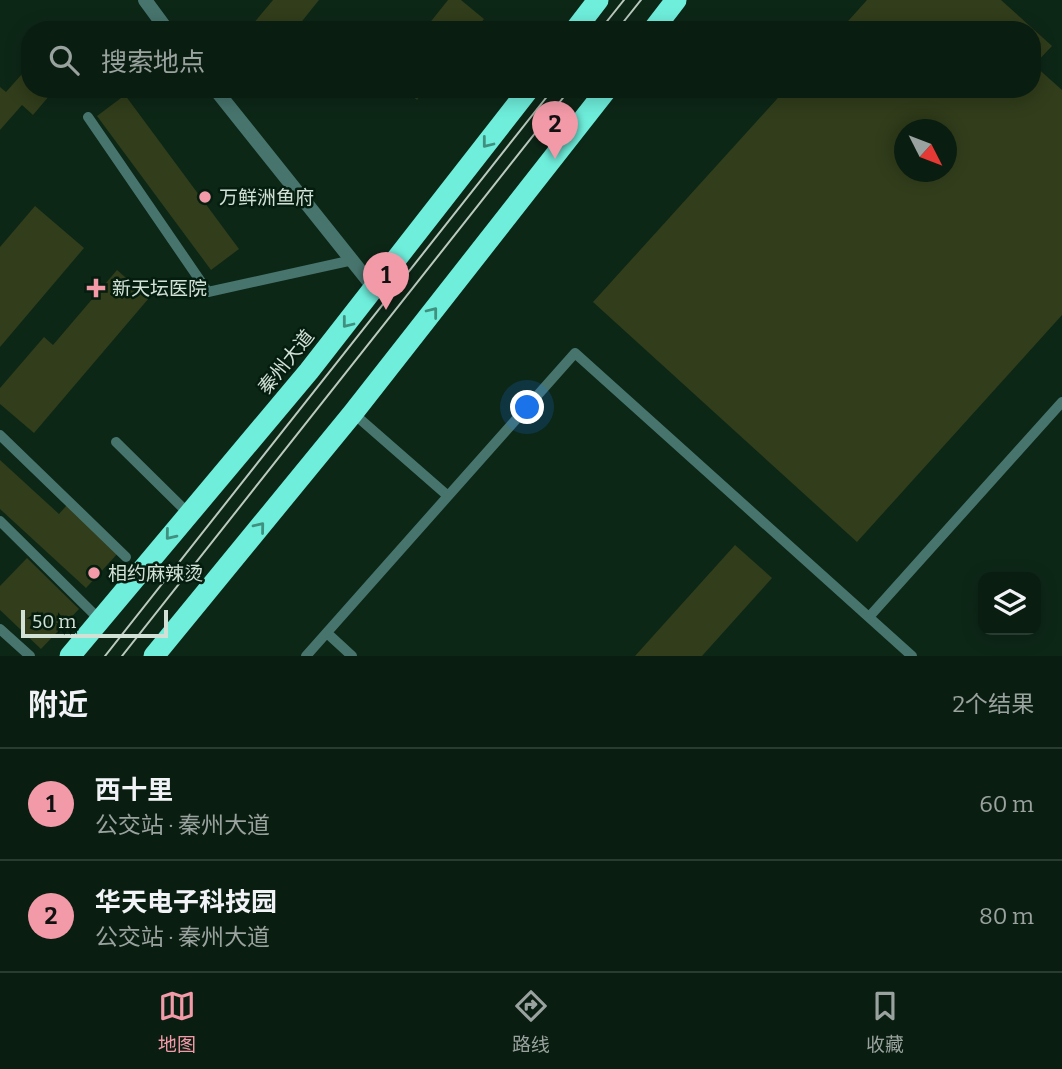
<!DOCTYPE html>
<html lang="zh">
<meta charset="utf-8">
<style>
:root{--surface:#0a1d11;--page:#13261a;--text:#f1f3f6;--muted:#99a29f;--line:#2a3b31;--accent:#f39aa8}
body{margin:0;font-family:Bitter,"Noto Sans SC",serif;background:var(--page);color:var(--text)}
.controls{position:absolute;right:21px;bottom:21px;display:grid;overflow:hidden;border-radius:14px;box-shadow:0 4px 18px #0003}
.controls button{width:63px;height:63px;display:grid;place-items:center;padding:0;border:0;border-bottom:2px solid var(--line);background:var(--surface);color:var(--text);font:35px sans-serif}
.compass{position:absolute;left:894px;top:119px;width:63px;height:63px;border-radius:50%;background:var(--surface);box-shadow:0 4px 18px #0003;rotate:132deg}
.scale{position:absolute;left:21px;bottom:18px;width:147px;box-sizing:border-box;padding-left:7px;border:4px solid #d2e1d6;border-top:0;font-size:19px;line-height:24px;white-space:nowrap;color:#d2e1d6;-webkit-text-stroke:5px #041d0e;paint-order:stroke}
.you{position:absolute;left:528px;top:408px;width:24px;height:24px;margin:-18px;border:5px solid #fff;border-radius:50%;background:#1a73e8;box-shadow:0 0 0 10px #1a73e833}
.badge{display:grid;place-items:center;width:46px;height:46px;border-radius:50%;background:var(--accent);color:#111;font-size:23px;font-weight:700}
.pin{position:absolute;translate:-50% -58px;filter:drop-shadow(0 2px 4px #0008)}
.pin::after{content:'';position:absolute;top:37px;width:24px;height:21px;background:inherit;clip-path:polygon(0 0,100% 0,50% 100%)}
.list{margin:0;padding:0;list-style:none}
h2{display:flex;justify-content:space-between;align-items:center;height:91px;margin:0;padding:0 28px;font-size:30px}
h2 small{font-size:23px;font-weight:400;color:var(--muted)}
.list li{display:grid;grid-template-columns:46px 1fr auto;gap:21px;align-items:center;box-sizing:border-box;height:112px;padding:0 28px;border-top:2px solid var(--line)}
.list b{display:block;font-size:26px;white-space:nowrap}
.list p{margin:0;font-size:23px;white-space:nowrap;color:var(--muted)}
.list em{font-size:23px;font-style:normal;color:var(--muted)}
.icon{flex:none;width:38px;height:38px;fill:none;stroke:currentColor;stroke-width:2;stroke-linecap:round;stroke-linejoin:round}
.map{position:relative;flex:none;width:1062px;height:656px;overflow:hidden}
.search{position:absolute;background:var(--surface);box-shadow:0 4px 18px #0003;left:21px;right:21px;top:21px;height:77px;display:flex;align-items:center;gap:18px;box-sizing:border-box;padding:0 24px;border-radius:28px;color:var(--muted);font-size:26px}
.sheet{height:315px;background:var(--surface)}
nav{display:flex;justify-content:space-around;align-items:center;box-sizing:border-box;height:98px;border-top:2px solid var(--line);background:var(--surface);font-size:19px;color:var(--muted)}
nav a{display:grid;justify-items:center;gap:4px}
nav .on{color:var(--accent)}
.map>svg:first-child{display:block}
.building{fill:#313d1b;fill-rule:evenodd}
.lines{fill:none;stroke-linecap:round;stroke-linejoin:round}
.lane{stroke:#47756e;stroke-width:10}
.street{stroke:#47756e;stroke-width:14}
.highway{stroke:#6feedc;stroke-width:21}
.tram{stroke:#bacabe;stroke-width:2}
.oneway{stroke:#3f907f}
.poi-dot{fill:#f39aa8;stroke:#041d0e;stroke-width:2.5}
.labels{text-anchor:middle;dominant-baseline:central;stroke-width:5;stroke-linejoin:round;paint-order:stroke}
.poi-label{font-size:19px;fill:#d2e1d6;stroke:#041d0e;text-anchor:start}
.street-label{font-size:19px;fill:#d2e1d6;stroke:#041d0e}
</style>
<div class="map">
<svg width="1062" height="656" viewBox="0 0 1062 656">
<rect width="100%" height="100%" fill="#0d2717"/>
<path class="building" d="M273,0H319L295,30H248Z
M448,0H461L484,19L475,30H424Z
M867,0H1001L1052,46L1034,65L1062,90V315L857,542L593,302L786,89H1032V30H840ZM904,130H946V172H904Z
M30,65V89H55L33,115L22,105L0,130V87L6,92Z
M404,89H426L417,100Z
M125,95L239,249L211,270L97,116Z
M35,206L84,248L0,347V247Z
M117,270L149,298L34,433L0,404V388L44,337L53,345Z
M0,460L59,514L67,505L119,552L86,588L0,509Z
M735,545L772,578L702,656H635Z
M27,558L79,609L41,649L0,610V586Z"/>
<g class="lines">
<path class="lane" d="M88,117L208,292L353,260
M353,413L448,496
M0,435L126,557
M116,442L188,513
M0,521L100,620
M869,617L1062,402
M0,629L30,656
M327,633L352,656
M306,656L575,353L912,656"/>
<path class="street" d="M145,0L167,30
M215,89L374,288"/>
<path class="highway" d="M575,30L598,0
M653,30L676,0
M70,656L309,371L529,89
M154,656L353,413L607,89"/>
<path class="tram" d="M600,30L624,0
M617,30L641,0
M105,656L553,89
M122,656L570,89"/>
</g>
<defs><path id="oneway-chevron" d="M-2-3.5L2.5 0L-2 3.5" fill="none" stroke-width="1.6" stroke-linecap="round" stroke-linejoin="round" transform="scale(1.75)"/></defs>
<g class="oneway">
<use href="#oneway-chevron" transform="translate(487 143) rotate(128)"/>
<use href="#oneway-chevron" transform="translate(433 312) rotate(-52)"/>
<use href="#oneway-chevron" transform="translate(347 323) rotate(128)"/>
<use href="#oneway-chevron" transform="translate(260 527) rotate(-51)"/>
<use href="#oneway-chevron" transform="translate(170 535) rotate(129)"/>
</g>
<g class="poi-dot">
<circle cx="205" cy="197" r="7"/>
<path d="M92.5 277.5h7v7h7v7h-7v7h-7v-7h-7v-7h7z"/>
<circle cx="94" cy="573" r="7"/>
</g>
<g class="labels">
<g class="poi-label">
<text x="219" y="197">万鲜洲鱼府</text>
<text x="112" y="288">新天坛医院</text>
<text x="108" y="573">相约麻辣烫</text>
</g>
<g class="street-label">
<text transform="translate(286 362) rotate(-51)">秦州大道</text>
</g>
</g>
</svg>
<div class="controls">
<button><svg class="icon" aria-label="layers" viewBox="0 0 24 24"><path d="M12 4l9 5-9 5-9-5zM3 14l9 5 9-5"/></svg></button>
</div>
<svg class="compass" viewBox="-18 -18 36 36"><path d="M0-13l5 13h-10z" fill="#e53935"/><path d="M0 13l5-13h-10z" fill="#99a29f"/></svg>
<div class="scale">50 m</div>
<div class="you"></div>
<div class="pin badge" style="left:386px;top:310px">1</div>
<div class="pin badge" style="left:555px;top:159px">2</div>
<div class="search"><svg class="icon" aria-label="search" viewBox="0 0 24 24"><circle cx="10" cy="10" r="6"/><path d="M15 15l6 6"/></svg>搜索地点</div>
</div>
<section class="sheet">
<h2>附近<small>2个结果</small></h2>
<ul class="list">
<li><span class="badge">1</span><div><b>西十里</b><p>公交站 · 秦州大道</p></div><em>60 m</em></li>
<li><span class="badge">2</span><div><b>华天电子科技园</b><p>公交站 · 秦州大道</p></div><em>80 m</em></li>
</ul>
</section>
<nav>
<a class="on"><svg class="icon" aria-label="map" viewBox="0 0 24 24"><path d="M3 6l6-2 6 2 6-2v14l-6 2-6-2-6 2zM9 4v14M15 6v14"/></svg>地图</a>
<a><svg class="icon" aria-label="directions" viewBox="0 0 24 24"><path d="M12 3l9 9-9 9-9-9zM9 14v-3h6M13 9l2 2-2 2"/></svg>路线</a>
<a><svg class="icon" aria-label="saved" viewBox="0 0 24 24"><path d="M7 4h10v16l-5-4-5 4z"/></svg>收藏</a>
</nav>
